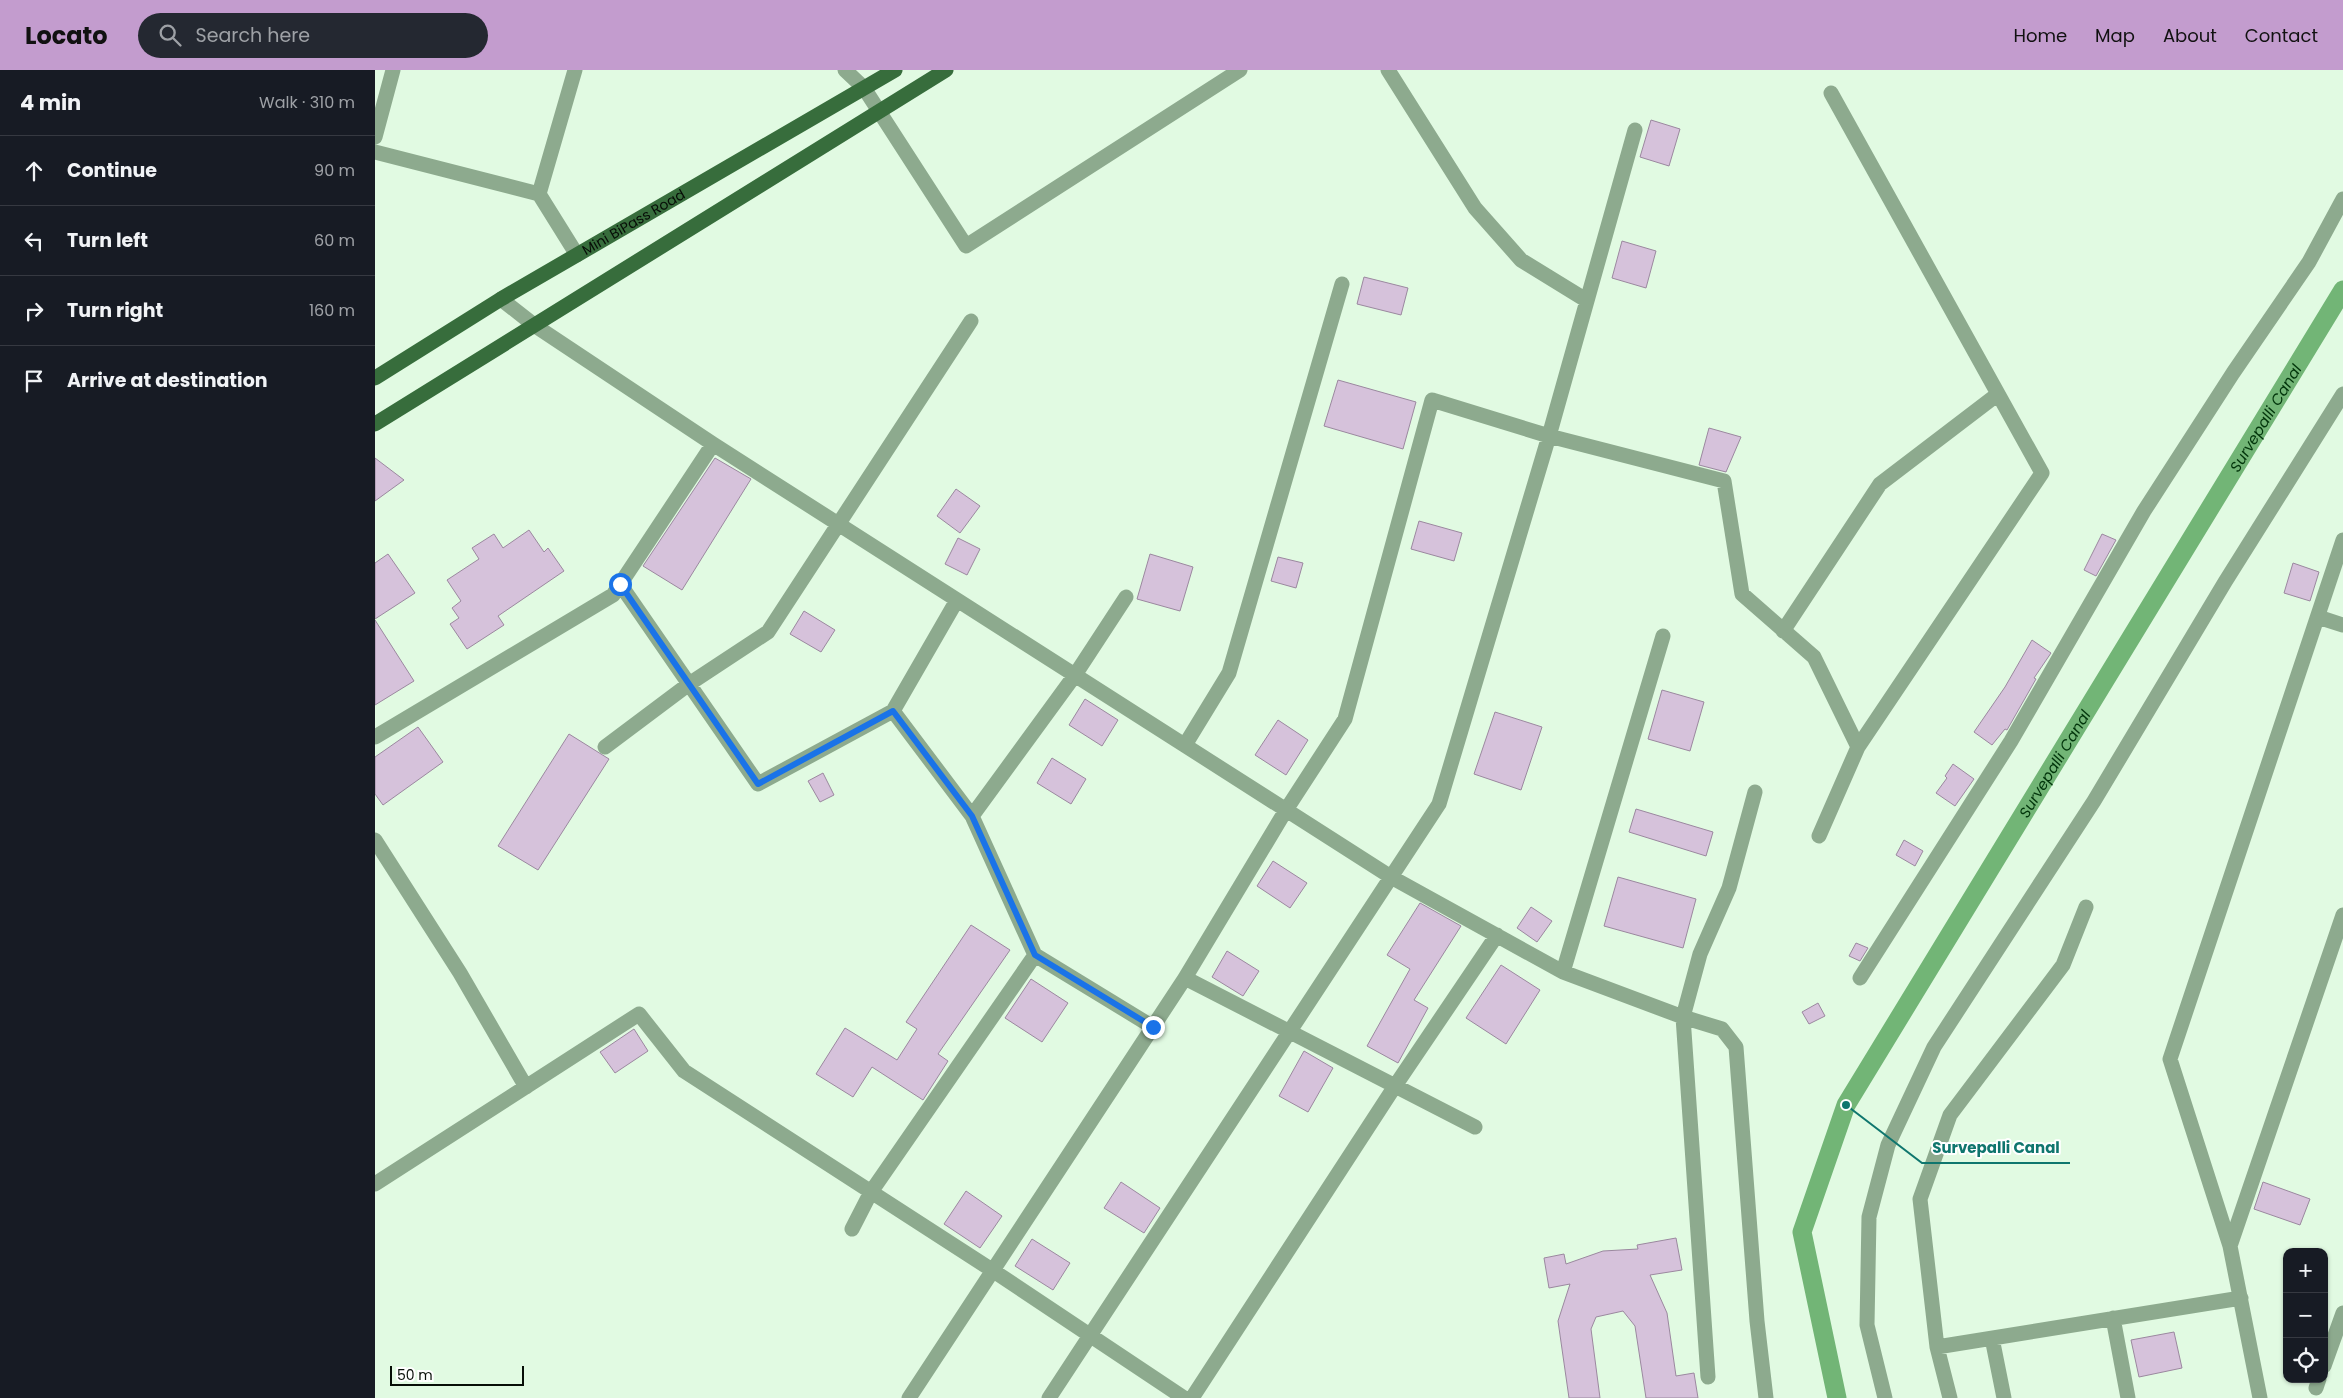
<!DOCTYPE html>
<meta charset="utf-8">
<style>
:root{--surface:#171b24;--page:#242831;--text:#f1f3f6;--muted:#9ea1a6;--line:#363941;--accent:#c39cce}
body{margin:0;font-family:Poppins,sans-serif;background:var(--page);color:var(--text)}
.controls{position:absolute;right:15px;bottom:15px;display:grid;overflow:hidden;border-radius:10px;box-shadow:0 1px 4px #0004}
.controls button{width:45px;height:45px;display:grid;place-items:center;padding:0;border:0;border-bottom:1px solid var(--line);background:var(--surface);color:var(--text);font:25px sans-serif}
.scale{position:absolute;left:15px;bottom:12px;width:134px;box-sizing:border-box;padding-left:5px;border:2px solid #070e07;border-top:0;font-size:14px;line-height:18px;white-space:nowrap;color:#070e07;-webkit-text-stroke:4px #fff;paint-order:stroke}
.stop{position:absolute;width:15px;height:15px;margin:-11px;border:4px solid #1a73e8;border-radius:50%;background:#fff}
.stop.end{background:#1a73e8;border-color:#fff;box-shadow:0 1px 5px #0008}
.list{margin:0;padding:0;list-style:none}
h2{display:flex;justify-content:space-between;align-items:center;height:65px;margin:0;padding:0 20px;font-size:21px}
h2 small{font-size:16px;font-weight:400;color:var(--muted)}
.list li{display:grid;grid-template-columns:32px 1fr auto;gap:15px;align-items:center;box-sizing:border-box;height:70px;padding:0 20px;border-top:1px solid var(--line)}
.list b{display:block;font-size:19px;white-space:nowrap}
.list em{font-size:16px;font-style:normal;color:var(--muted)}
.icon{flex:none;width:28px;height:28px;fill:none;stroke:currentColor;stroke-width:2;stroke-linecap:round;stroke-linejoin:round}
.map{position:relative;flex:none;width:1968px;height:1328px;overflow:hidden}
header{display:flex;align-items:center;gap:30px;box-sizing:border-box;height:70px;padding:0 25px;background:var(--accent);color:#111}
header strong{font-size:24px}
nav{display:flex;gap:28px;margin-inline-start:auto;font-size:18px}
.search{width:350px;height:45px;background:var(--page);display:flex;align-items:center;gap:12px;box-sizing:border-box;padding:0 18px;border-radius:28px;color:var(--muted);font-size:19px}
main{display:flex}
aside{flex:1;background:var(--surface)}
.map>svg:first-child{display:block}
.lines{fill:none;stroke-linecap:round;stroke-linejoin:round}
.canal{stroke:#72b576;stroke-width:19}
.building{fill:#d6c2db;stroke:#9b889f}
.minor{stroke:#8daa8e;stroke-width:15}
.major{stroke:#376d3c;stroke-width:15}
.route{stroke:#1a73e8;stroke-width:6}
.labels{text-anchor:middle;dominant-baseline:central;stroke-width:4;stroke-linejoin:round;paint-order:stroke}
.street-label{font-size:14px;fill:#070e07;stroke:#fff}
.water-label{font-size:15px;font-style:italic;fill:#02350b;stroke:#fff}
.leader{fill:none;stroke:#0f766e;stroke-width:2}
.callout-dot{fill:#0f766e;stroke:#fff;stroke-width:2}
.callout-label{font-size:15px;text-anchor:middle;font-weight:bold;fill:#0f766e;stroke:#fff;stroke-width:4;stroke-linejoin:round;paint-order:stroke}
</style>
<header>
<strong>Locato</strong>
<div class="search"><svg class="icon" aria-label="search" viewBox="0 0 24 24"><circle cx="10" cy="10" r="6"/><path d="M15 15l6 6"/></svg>Search here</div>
<nav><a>Home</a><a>Map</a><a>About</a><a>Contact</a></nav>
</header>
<main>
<aside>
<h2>4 min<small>Walk · 310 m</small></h2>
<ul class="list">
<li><svg class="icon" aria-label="ahead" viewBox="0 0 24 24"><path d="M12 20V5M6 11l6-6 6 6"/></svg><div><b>Continue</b></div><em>90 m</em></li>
<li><svg class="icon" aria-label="left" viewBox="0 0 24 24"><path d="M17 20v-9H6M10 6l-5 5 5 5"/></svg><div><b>Turn left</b></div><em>60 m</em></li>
<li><svg class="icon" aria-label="right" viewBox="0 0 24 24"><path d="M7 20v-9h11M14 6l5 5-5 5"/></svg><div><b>Turn right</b></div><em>160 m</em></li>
<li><svg class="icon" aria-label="arrive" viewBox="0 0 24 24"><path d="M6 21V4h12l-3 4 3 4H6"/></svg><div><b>Arrive at destination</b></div></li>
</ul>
</aside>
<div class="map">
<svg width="1968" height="1328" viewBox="0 0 1968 1328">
<rect width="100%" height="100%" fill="#e1fae2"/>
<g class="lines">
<path class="canal" id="s1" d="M1462,1328L1427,1162L1471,1035L1968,220"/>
</g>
<path class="building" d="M1276,50L1305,59L1294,96L1265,87Z
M1247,171L1281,181L1271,218L1237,208Z
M989,207L1033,218L1026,245L982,234Z
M963,310L1041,332L1028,379L949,356Z
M1334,358L1366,367L1351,402L1324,395Z
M0,388L29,410L0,431Z
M340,388L376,409L307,520L268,496Z
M581,419L605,436L585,463L562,446Z
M1044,451L1087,463L1079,491L1036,479Z
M154,460L169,482L173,478L189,501L123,546L129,555L92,579L75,554L84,548L77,538L86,531L72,510L104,489L97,478L119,464L128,478Z
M1727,464L1741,470L1721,506L1709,500Z
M583,468L605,479L592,505L570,494Z
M13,484L40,523L0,549V493Z
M775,484L818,497L805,541L762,529Z
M903,487L928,493L921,518L896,511Z
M1918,493L1944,502L1935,531L1909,523Z
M429,541L460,560L446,582L415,564Z
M0,550L39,611L0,635Z
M1657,570L1676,583L1659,608L1661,609L1632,660L1630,659L1617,675L1599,662L1630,617Z
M1287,620L1329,632L1315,681L1273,669Z
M710,629L743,650L727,676L694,655Z
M1120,642L1167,657L1146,720L1099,704Z
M903,650L933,670L911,705L880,685Z
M43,657L68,692L8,735L0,724V687Z
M194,664L234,689L163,800L123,776Z
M677,688L711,709L696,734L662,713Z
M1578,694L1599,709L1580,736L1561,723L1572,708L1570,706Z
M448,703L459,725L445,732L433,711Z
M1261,739L1338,762L1331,786L1254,762Z
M1529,770L1548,781L1540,796L1521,785Z
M898,791L932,813L915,838L882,816Z
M1243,807L1321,829L1308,878L1229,856Z
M1045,833L1086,856L1039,930L1053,938L1023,993L992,976L1035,899L1012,885Z
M1156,837L1177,851L1162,872L1142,858Z
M596,855L635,880L563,984L573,991L548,1030L497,997L478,1027L441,1004L470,958L522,990L542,959L531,952Z
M1481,873L1493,878L1485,891L1474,886Z
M852,881L884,901L868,926L837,907Z
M1126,895L1165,920L1131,974L1091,948Z
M656,909L693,933L667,972L630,948Z
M1443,933L1450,946L1434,954L1427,942Z
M259,959L273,981L240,1003L225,982Z
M929,981L958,998L933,1042L904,1026Z
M746,1112L785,1138L769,1163L729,1138Z
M1888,1112L1935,1129L1925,1155L1879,1139Z
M591,1121L627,1146L605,1178L569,1154Z
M1301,1168L1307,1200L1275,1205L1292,1243L1301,1306L1319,1303L1323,1328H1271L1260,1256L1248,1241L1221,1247L1216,1259L1225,1328H1194L1183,1251L1195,1214L1174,1218L1169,1188L1189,1184L1191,1194L1228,1181L1263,1179L1262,1175Z
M657,1169L695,1193L678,1220L640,1196Z
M1799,1262L1807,1298L1764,1307L1756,1270Z"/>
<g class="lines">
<path class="minor" d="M470,0L489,18L591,176L865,0
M1013,0L1100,138L1146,190L1211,230
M1456,23L1667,403L1483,677
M0,67L18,0
M0,82L164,124L200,0
M164,124L202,185
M126,229L159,255L338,374L1016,807L1188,902L1308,947L1333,1307
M245,514L383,714L518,641L582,530
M1943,547L1968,555
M1408,561L1505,414L1623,324
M518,641L597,746L660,885L778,957
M0,667L238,525L338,374
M810,675L854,603L967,214
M230,677L314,614L393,562L596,251
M1380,722L1354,818L1325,884L1308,947L1347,959L1361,977L1382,1251L1391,1328
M597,746L700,605L751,527
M0,770L85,903L151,1017
M1188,902L1288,566
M810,908L1100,1057
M1485,908L1636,671L1769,441L1858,303L1934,192L1968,129
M0,1114L264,944L309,1001L617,1200L809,1328
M477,1159L496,1122L660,885
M1855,1176L1968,845
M1738,1248L1753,1328
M1617,1268L1629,1328
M1562,1277L1866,1228
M1949,1296L1968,1243
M1941,1318L1944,1309
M534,1328L810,908L911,740L970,649L1057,330L1174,366L1349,411L1367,524L1439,587L1483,677L1444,766
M674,1328L1064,734L1174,366L1260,60
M817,1328L1020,1016L1122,865
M1510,1328L1492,1255L1494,1147L1513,1075L1559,977L1719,731L1850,512L1968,324
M1575,1328L1562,1277L1545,1129L1575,1045L1688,895L1711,837
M1885,1328L1855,1176L1795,989L1968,470"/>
<g class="major">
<path id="s2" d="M0,308L126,229L520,0"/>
<path d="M0,354L571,0"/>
</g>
</g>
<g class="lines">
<path class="route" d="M245,514L383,714L518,641L597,746L660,885L778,957"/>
</g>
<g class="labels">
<g class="street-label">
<text stroke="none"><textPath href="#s2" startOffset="302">Mini BiPass Road</textPath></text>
</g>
<g class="water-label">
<text stroke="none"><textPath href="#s1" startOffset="1109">Survepalli Canal</textPath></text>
<text stroke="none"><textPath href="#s1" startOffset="704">Survepalli Canal</textPath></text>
</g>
</g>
<path class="leader" d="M1471 1035L1547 1093H1695"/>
<circle class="callout-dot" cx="1471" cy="1035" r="5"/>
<g class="callout-label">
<text x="1621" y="1083">Survepalli Canal</text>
</g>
</svg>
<div class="controls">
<button>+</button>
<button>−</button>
<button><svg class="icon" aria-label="locate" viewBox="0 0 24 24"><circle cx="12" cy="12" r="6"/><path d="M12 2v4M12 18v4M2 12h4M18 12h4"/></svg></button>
</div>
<div class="scale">50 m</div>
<div class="stop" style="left:245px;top:514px"></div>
<div class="stop end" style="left:778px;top:957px"></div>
</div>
</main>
